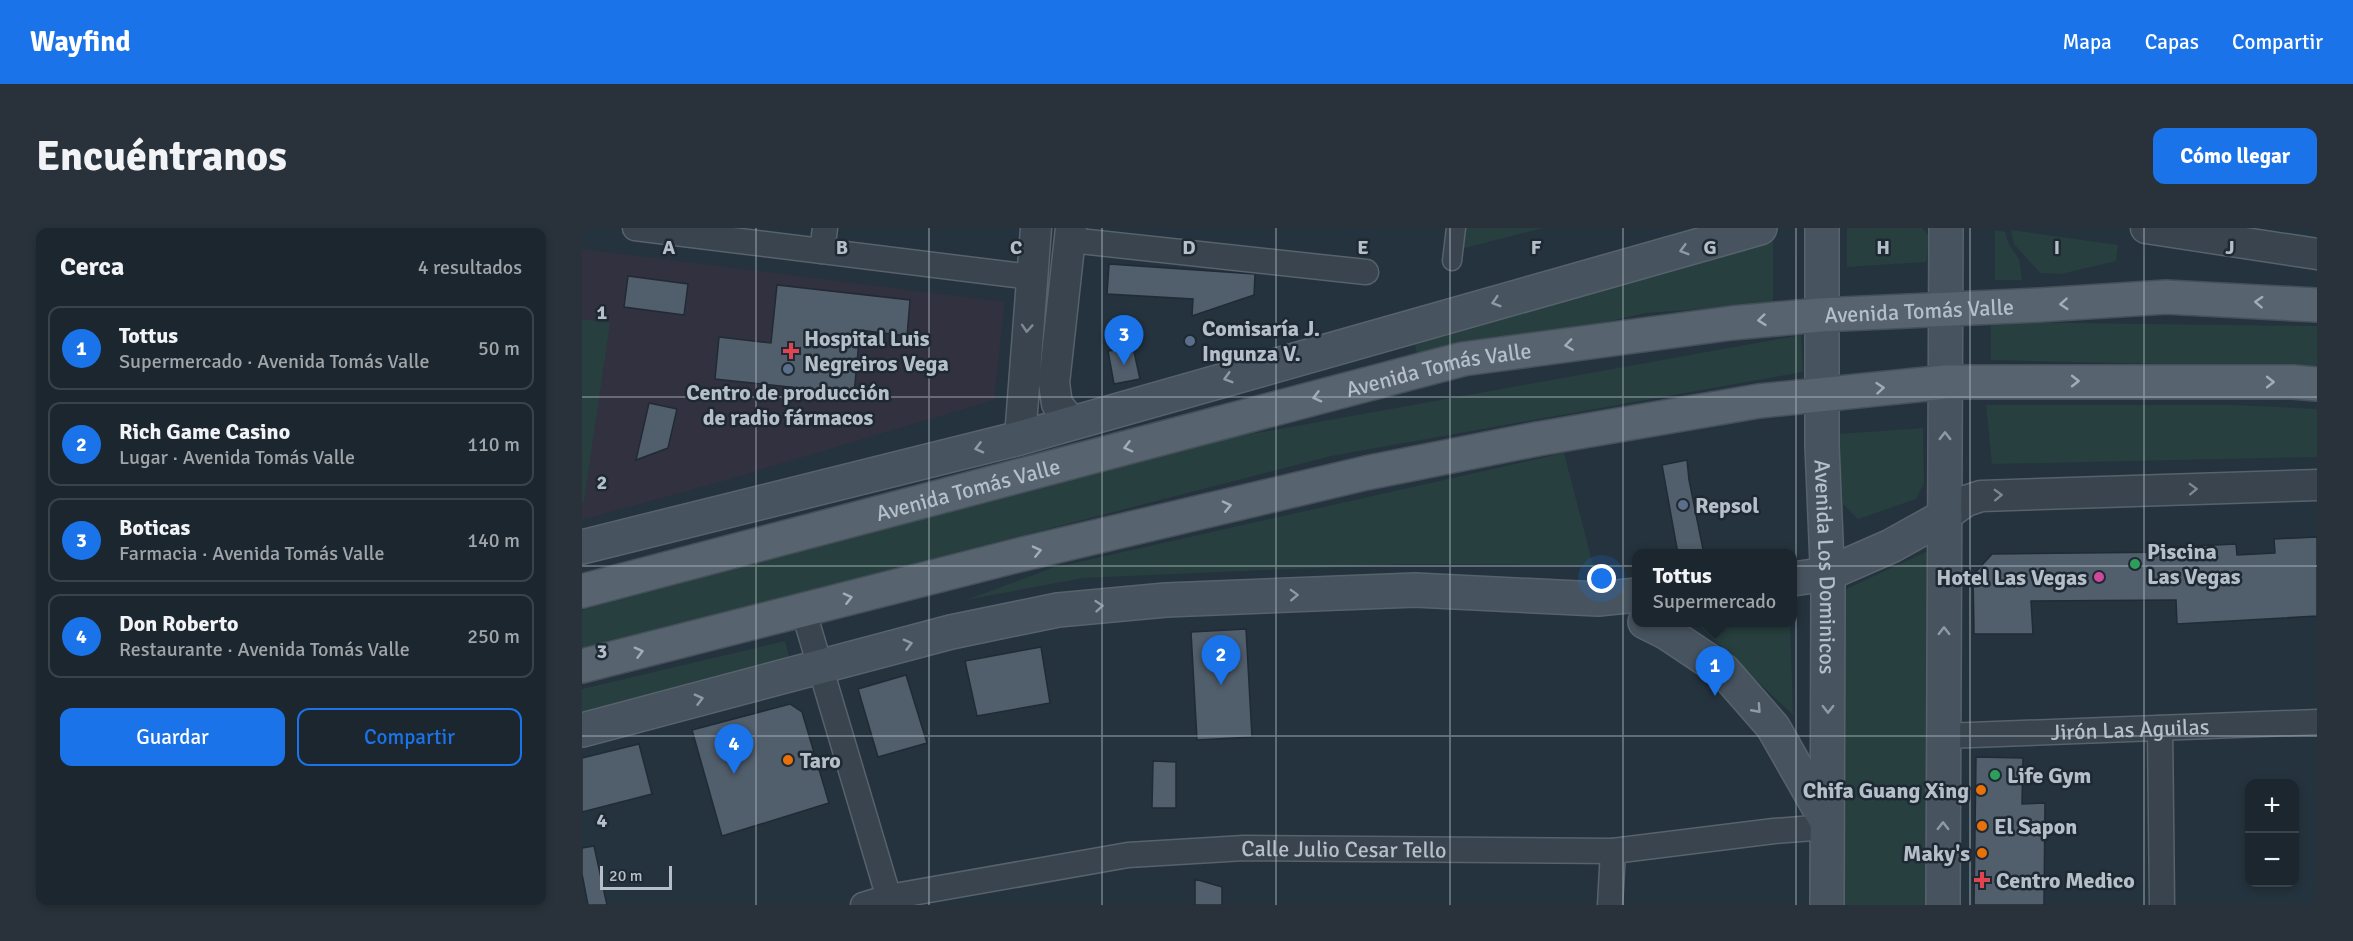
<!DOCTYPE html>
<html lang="es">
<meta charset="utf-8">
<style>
:root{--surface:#1c262e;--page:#29323a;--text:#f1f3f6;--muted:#a0a5aa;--line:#3a434a;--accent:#1a73e8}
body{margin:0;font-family:Signika,sans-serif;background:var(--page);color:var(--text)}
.controls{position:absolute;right:18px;bottom:18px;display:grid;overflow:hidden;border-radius:12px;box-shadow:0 3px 9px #0003}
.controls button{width:54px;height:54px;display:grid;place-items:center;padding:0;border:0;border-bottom:2px solid var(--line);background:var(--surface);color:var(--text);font:30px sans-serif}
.scale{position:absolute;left:18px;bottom:15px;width:72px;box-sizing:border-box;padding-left:6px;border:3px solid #b5bfc9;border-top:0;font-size:16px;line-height:21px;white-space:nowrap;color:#b5bfc9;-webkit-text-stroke:4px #1e2933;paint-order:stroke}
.you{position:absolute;left:1020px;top:351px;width:21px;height:21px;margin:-15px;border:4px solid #fff;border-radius:50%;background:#1a73e8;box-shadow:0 0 0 9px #1a73e833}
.badge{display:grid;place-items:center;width:39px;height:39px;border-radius:50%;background:var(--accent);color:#fff;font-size:20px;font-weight:700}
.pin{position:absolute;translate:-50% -50px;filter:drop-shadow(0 2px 3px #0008)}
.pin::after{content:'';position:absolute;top:32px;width:21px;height:18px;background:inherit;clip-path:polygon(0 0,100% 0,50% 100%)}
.popup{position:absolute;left:1050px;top:321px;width:165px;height:78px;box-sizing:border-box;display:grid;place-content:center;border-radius:12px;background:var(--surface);filter:drop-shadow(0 2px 4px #0005);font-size:20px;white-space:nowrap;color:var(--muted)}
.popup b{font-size:22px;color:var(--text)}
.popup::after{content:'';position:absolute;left:50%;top:100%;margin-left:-12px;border:12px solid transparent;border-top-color:var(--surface)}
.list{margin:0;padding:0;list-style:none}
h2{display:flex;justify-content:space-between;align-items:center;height:78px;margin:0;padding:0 24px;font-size:26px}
h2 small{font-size:20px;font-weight:400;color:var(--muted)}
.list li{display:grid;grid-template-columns:39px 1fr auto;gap:18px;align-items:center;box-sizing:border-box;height:84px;margin:0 12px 12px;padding:0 12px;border:2px solid var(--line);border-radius:12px}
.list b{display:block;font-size:22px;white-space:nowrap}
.list p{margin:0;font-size:20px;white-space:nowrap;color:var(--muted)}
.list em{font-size:20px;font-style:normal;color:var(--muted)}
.actions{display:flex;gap:12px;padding:18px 24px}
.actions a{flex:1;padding:14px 0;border:2px solid var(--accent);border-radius:12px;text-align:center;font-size:21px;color:var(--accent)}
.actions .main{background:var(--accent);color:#fff}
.map{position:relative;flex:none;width:1735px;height:677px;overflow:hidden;border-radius:12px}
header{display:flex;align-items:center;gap:36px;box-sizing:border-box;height:84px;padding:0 30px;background:var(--accent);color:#fff}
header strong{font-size:28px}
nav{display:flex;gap:33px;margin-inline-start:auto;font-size:21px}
.intro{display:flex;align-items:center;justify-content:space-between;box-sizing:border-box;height:144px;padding:0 36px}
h1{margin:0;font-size:42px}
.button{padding:15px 27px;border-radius:12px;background:var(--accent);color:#fff;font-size:21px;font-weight:700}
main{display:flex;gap:36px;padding:0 36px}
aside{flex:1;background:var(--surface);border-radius:12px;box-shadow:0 3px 9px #0003}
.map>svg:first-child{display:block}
.medical{fill:#31313f}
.green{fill:#273f3e}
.building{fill:#515e6b;stroke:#202b35;stroke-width:1.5}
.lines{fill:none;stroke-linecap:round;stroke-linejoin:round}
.pedestrian-casing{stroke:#57626c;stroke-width:21}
.minor-casing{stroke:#57626c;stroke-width:27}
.tertiary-casing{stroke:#57626c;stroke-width:33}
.secondary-casing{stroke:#57626c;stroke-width:36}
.primary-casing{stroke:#45505a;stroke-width:36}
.pedestrian{stroke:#39444e;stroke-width:18}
.minor{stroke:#39444e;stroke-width:24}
.tertiary{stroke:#39444e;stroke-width:30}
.secondary{stroke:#475460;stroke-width:33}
.primary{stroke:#57636e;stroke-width:33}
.oneway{stroke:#8e9aa4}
.oneway2{stroke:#a2adb7}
.oneway3{stroke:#7d8892}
.grid{fill:none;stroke:#b5bfc9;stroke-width:1.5;stroke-opacity:0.55}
.service-dot{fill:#5c6f8a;stroke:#1e2933;stroke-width:2}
.health-dot{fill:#e0444e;stroke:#1e2933;stroke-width:2}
.leisure-dot{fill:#2e9e5b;stroke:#1e2933;stroke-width:2}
.hotel-dot{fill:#d1479c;stroke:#1e2933;stroke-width:2}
.food-dot{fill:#e8710a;stroke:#1e2933;stroke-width:2}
.labels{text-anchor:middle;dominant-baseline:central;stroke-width:5;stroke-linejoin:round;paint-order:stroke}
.street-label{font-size:22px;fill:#b5bfc9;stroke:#1e2933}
.poi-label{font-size:22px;font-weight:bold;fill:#b5bfc9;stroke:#1e2933;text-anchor:start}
.grid-label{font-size:20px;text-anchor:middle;font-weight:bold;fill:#b5bfc9;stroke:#1e2933;stroke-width:5;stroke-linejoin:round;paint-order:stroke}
</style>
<header>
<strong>Wayfind</strong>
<nav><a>Mapa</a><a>Capas</a><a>Compartir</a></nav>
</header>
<div class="intro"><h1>Encuéntranos</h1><a class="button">Cómo llegar</a></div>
<main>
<aside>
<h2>Cerca<small>4 resultados</small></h2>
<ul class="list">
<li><span class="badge">1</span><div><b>Tottus</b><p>Supermercado · Avenida Tomás Valle</p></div><em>50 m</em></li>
<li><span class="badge">2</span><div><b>Rich Game Casino</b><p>Lugar · Avenida Tomás Valle</p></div><em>110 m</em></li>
<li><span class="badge">3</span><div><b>Boticas</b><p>Farmacia · Avenida Tomás Valle</p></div><em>140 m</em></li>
<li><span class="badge">4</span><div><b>Don Roberto</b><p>Restaurante · Avenida Tomás Valle</p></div><em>250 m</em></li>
</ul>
<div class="actions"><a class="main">Guardar</a><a>Compartir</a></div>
</aside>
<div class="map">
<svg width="1735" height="677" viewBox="0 0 1735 677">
<rect width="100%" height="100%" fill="#25333e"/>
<path class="medical" d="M0,21L423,74L412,172L131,256L0,292Z"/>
<path class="green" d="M882,0H961L879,21Z
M1265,0H1340L1347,8L1344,34L1265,39Z
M1413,2L1423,4L1427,17L1437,31L1440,52H1413Z
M1429,2L1536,17L1534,33L1479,46L1458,45L1432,16Z
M1191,9V76L1064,85L837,135L832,113Z
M0,91L28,95L2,273L0,274Z
M1409,94L1735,98V140L1409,132Z
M1219,107L1221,144L749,228L0,421V382L636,212Z
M1404,177H1651L1735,181V229L1410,236Z
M1341,200L1342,255L1334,271L1276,291L1261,276L1256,206Z
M982,225L1011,337L825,336L501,350L384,372L470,340Z
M1346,323V677H1261L1262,362Z
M1114,395H1208L1211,486H1210Z
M203,413L208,432L0,485V461Z"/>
<path class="building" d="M527,36L673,46L672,67L610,88L611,71L525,66Z
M46,48L106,56L102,87L42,79Z
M195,57L328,72L325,108L278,102L272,166L133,151L137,109L189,115Z
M551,119L558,151L532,156L526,123Z
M67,175L95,181L86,220L54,232Z
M1105,232L1107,252L1122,326H1096L1080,237Z
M1735,309V388L1595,396L1594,372L1449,373L1451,406H1392L1391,347L1410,326L1591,324V319L1654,316L1655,327L1693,325L1692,311Z
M664,401L670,509L615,512L609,404Z
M459,419L468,475L395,488L383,433Z
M324,447L345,515L296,529L276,461Z
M208,476L220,484L247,575L140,608L110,502Z
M57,516L70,566L0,584V530Z
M1394,529L1441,530L1440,576L1463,575L1462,677H1392Z
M571,533L594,534V580H570Z
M12,618L25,677H6L0,646V620Z
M613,651L640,659V677H613Z"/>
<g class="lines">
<g class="pedestrian-casing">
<path id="pedestrian" d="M870,33L874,0"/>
</g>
<g class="minor-casing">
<g id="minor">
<path d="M53,0L449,49"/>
<path d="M488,12L784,44"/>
<path d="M240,23L243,0"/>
<path d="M221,381L309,677"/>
<path d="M1578,500L1580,677"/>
<path id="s1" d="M1362,508L1735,494"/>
<path id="s2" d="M281,677L307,669L546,627L662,620L1031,623L1192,603L1245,599"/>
<path d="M1028,677L1031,623"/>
</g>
</g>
<g class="tertiary-casing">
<path id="tertiary" d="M489,0L472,155L475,176L490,195
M1564,0L1735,26
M438,210L454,0
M1363,288L1384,273L1399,268L1735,257"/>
</g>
<g class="secondary-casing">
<g id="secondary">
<path id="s3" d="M1240,0V218L1246,359L1245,677"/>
<path d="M0,319L438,210L1178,0"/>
<path d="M1211,351L1245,346L1309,318L1363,288"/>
<path d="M1063,394L1085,405L1142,443L1191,499L1244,592"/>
<path d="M0,502L369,404L476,382L584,372L833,362L1016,371L1055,367"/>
<path d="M1361,677L1364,0"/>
</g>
</g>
<g class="primary-casing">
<g id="primary">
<path id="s4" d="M0,363L881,131L1150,95L1238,87L1458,77L1584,69L1735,77"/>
<path d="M0,438L441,326L784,245L955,211L1177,173L1364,154H1711L1735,156"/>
</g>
</g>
<use href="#pedestrian" class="pedestrian"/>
<use href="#minor" class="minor"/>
<use href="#tertiary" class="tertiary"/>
<use href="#secondary" class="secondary"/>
<use href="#primary" class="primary"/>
</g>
<defs><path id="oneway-chevron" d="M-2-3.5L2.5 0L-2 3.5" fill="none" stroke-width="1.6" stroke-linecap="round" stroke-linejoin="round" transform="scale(1.5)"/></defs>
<g class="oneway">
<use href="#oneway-chevron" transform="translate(1102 22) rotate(164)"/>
<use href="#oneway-chevron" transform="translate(914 74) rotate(163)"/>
<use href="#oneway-chevron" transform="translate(646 150) rotate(164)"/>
<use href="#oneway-chevron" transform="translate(1363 208) rotate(-90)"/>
<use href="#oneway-chevron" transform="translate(397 220) rotate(166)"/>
<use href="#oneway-chevron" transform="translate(712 367) rotate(-2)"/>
<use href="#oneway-chevron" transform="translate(517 378) rotate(-5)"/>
<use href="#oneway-chevron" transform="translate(1362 403) rotate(-90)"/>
<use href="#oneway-chevron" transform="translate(326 416) rotate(-15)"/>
<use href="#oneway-chevron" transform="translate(117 471) rotate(-15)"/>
<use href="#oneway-chevron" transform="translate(1175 481) rotate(48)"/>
<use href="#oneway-chevron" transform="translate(1246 481) rotate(90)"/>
<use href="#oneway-chevron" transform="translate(1361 598) rotate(-90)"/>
</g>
<g class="oneway2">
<use href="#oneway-chevron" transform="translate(1677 74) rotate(-177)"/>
<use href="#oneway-chevron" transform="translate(1482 76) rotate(176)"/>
<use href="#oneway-chevron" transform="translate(1180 92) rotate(174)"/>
<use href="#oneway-chevron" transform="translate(987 117) rotate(172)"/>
<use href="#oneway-chevron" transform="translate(1493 153)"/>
<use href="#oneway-chevron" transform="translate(1688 154)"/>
<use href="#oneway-chevron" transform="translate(1298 160) rotate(-5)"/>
<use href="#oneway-chevron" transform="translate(735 169) rotate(165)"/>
<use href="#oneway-chevron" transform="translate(546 219) rotate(165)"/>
<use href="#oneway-chevron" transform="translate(645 278) rotate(-13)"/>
<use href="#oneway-chevron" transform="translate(455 323) rotate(-13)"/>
<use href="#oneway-chevron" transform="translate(266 370) rotate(-14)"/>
<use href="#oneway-chevron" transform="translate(57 424) rotate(-15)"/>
</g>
<g class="oneway3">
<use href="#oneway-chevron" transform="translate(445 100) rotate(94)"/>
<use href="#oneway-chevron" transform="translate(1611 261) rotate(-2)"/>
<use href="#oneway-chevron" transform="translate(1416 267) rotate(-2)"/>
</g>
<path class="grid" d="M174,0V677M347,0V677M520,0V677M694,0V677M868,0V677M1041,0V677M1214,0V677M1388,0V677M1562,0V677M0,169H1735M0,338H1735M0,508H1735"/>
<g class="service-dot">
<circle cx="608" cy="113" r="6"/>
<circle cx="206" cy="141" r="6"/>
<circle cx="1101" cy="277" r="6"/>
</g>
<g class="health-dot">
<path d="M206 114h6v6h6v6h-6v6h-6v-6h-6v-6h6z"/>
<path d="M1397 643h6v6h6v6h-6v6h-6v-6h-6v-6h6z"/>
</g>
<g class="leisure-dot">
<circle cx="1553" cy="336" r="6"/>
<circle cx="1413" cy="547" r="6"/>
</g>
<circle class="hotel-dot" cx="1517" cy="349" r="6"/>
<g class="food-dot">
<circle cx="206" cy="532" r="6"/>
<circle cx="1399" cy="562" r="6"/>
<circle cx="1400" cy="598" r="6"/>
<circle cx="1400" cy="625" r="6"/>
</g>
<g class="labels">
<g class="street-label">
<text stroke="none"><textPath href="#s4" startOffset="1370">Avenida Tomás Valle</textPath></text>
<text stroke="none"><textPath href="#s4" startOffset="885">Avenida Tomás Valle</textPath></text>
<text stroke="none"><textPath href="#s4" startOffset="399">Avenida Tomás Valle</textPath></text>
<text stroke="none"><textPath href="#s3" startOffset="339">Avenida Los Dominicos</textPath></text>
<text stroke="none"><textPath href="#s1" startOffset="186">Jirón Las Aguilas</textPath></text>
<text stroke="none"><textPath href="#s2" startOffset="486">Calle Julio Cesar Tello</textPath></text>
</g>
<g class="poi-label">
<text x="620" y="100">Comisaría J.<tspan x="620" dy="25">Ingunza V.</tspan></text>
<text x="222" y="110">Hospital Luis<tspan x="222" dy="25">Negreiros Vega</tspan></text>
<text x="206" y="164" text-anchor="middle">Centro de producción<tspan x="206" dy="25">de radio fármacos</tspan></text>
<text x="1113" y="277">Repsol</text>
<text x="1565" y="323">Piscina<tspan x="1565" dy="25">Las Vegas</tspan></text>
<text x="1505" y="349" text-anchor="end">Hotel Las Vegas</text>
<text x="218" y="532">Taro</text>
<text x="1425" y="547">Life Gym</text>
<text x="1387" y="562" text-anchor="end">Chifa Guang Xing</text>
<text x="1412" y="598">El Sapon</text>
<text x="1388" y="625" text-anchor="end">Maky's</text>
<text x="1414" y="652">Centro Medico</text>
</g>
</g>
<g class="grid-label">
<text x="87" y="26">A</text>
<text x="260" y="26">B</text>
<text x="434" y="26">C</text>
<text x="607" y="26">D</text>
<text x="781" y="26">E</text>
<text x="954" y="26">F</text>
<text x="1128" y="26">G</text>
<text x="1301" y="26">H</text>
<text x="1475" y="26">I</text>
<text x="1648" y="26">J</text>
<text x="20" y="91">1</text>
<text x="20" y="261">2</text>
<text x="20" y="430">3</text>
<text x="20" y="599">4</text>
</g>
</svg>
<div class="controls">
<button>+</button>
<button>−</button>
</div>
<div class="scale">20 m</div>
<div class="you"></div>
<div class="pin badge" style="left:1133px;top:468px">1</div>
<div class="popup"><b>Tottus</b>Supermercado</div>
<div class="pin badge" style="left:639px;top:457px">2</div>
<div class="pin badge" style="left:542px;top:137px">3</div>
<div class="pin badge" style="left:152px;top:546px">4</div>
</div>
</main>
